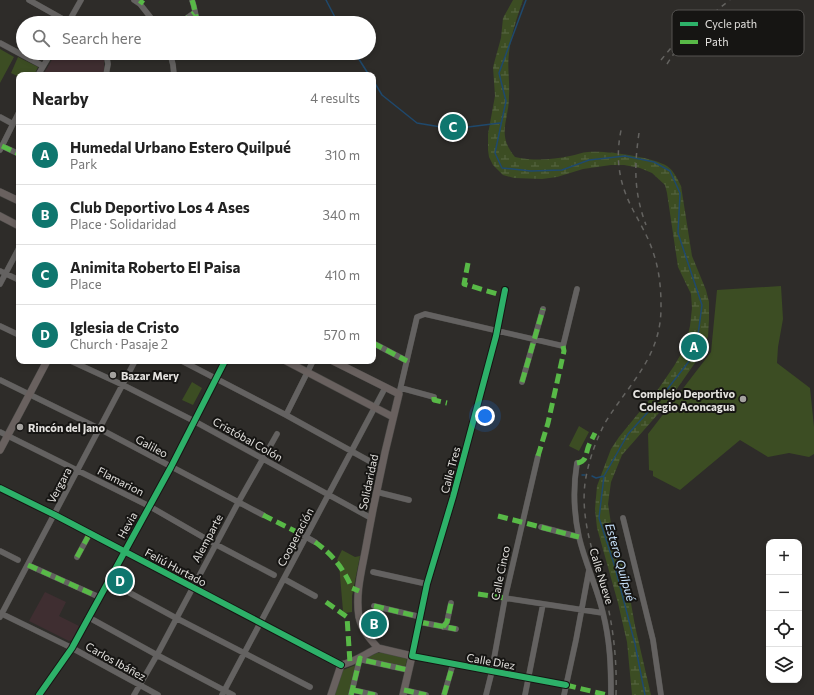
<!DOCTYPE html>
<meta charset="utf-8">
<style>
:root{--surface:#fff;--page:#f6f6f6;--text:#222;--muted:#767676;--line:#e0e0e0;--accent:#0f766e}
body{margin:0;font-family:Commissioner,sans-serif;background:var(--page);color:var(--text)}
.controls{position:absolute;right:12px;bottom:12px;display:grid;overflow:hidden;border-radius:8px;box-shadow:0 2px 6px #0003}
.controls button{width:36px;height:36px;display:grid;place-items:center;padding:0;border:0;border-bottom:1px solid var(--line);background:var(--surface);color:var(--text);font:20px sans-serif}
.you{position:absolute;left:485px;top:416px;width:14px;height:14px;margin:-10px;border:3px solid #fff;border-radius:50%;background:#1a73e8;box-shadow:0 0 0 6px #1a73e833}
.badge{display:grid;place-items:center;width:26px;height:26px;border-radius:50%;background:var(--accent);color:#fff;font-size:13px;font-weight:700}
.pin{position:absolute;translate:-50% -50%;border:2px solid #fff;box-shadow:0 1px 4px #0006}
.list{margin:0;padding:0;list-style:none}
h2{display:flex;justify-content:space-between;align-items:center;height:52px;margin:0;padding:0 16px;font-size:17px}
h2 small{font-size:13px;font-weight:400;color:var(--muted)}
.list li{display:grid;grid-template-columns:26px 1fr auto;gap:12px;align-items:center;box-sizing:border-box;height:60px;padding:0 16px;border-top:1px solid var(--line)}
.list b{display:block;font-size:15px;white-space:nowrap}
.list p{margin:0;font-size:13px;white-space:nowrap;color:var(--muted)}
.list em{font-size:13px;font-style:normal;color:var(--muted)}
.icon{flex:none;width:22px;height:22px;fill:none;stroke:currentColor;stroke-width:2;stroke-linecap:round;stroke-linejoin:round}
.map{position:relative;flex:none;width:814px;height:695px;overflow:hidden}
.search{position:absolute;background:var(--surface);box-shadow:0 2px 6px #0003;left:16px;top:16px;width:360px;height:44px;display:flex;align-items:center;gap:10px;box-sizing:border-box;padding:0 14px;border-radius:22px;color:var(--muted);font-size:15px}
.panel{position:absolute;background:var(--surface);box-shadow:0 2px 6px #0003;left:16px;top:72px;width:360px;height:292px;border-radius:8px}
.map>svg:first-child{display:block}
.education{fill:#3f2e31}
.green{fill:#3c4d23}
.wetland{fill:url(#wetland-marsh)}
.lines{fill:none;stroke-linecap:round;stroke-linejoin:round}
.stream{stroke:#1f496d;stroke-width:1.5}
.minor-casing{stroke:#4b4a47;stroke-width:6}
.major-casing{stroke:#4b4a47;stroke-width:8}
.minor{stroke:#646261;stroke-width:5.5}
.major{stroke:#69615f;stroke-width:7}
.rail{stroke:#646360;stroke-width:1.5;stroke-dasharray:5 5;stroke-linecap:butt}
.quiet{stroke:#58b947;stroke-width:5;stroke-dasharray:10 5;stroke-linecap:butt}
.cycleway-casing{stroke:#161513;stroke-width:8}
.cycleway{stroke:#2db169;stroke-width:6}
.poi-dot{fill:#a4a29f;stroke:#161513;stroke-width:1.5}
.labels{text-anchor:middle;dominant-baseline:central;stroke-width:4;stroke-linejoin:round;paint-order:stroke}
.poi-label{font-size:11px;font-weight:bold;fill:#e4e2df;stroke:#161513;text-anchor:start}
.street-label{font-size:11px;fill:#e4e2df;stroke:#161513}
.water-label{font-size:12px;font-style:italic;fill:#c9e4fe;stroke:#161513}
.key{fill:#161513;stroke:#545250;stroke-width:1}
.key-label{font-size:11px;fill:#e4e2df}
</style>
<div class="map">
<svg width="814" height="695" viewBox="0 0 814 695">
<defs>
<pattern id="wetland-marsh" width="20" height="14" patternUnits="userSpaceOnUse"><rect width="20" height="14" fill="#3c4d23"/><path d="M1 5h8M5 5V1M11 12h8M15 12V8" fill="none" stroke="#586642"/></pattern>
</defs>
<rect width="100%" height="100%" fill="#2e2c29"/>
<path class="education" d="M56,53H103L104,56V71L102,75H43Z
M45,592L66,602L59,616L79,626L72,640L69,641L29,621Z"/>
<path class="green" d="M0,49L14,57L0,83Z
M18,57L38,67L34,75H19V77L11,73Z
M781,286L783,319L778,347L777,363L810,388L814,427V454L809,457L789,453L768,457L740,440L680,490L653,476V471L649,470L648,434L711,352L717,290Z
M192,382L202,388L193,405L182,400Z
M579,426L589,432L579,451L569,446Z
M342,550L355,557L360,556L352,596V612L345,613L343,611L339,564L337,560Z
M384,652L405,657L407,659L405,668L364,659L377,653Z
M356,665L350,695H334L343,670Z"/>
<path class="wetland" d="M513,0H523C517,17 511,35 509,53C507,67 510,82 509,96C509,121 496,134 515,157C534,161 551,160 570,156C576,155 582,152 588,152C605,150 653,157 667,166C674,171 677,178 681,186L692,256L706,290L709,302V319L708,336L704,348L697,360L674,393L658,414L622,455L611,482L608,504L612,530L626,575L635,626L651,695H632L627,642L618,603L597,528L595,509L597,486L611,449L619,437L659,388L674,366L685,347L690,326L692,308L691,294L678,267L667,193L665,185L652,173L640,168L624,165H611L583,169L557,177L542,179L514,178L503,175L493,165L489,157L488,150V134L495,96L493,67L501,38L503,18Z"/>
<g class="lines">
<path class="stream" d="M326,0L338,23
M526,0L499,73L506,101L495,153L502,168L531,171L562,170L589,160L625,156L654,162L670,171L680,193L678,233L702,305L698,335L690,360L658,401L628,434L604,476L599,518L615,567L635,644L645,695
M355,53L369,75
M373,80L382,95L417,123L441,127L451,125L468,127L500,123
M582,475H585
M592,476L596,478L604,476"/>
<g class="minor-casing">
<path id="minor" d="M29,0L70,23
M134,0L140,4L155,23
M192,0C195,8 195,15 198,23
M68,23L81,0
M180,23L194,13
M0,43L43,66
M170,53L173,65L174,75
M38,75L51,53
M106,75L108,64L106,53
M0,117L13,124
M2,146L19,154
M0,150L19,112
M0,271L19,280
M0,284L19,248
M505,290L496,336L453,497L427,584L412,656L566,685
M0,326L19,335
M373,343L407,361
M71,361L123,385L194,421L371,518
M182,361L286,415L382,468
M0,380L100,429L263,515
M522,382L543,309
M401,388L434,397
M399,394L417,317L425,314L563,346L577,289
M286,415L313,361
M0,432L149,506L215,544L274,575
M577,463C573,487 574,514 579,537C585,563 597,587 603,613C610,641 611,666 611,695
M0,488L55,515L341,665
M377,492L409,500
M623,518L653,640L661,695
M541,527L579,537
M299,533L315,542
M0,551L18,560
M77,557L90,533
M28,565L99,597
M373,572L427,584
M284,579L315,596
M108,581L176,618L310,687
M505,598L603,613
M374,606L421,617
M0,613L72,648L158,695
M0,617L135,361
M88,617L157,655L233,695
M419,622L456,629
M443,627L447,622L451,603
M353,690L375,695
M404,690L426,695
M39,695L72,648L171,467L225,361
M134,695L157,655L239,501L277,434
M222,695L385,388
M351,695L360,658L363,660L408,670
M444,695L453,664
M486,695L491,675L505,598L538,456
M525,695L543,604
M564,695L576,640L589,570"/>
</g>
<g class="major-casing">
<path id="major" d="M0,192L19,201
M0,216L19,226
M286,361L393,417
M333,361L399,394C386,445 375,496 366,547C362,569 355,594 359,617C362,630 369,638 378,648
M0,450L47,361
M378,648L412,656L403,695
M331,695L341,665C355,662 365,654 378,648"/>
</g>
<use href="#minor" class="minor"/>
<use href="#major" class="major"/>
<path class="rail" d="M661,60L680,37
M667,64C686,34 703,21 730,0
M639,133C634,167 634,193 646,225
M616,695C617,663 614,633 607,602C597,563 580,524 585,483C588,463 595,442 605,423C629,383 662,357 661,305C661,287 659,269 653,252C648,236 639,222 632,208C618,181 615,155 622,126"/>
<path class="quiet" d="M192,0C195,8 195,15 198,23
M140,4L143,0
M180,23L194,13
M18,113H19
M2,146L19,154
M468,263L464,284L504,296
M373,343L407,361
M522,382L543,309
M434,397V400L447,403
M538,456L548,423L564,351L563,346
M577,463C588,461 585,454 589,445C591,441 593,437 595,433
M263,515L299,533
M498,516L579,537
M315,542C333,555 343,568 352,588L359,591
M77,557L90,533
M28,565L99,597
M478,594L505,598
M326,602L347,617L350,663
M374,606L421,617
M419,622L456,629
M443,627L447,622L451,603
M566,685L607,695
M353,690L375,695
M404,690L426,695
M351,695L360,658L363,660L408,670
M444,695L453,664"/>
<g class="cycleway-casing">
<path id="cycleway" d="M505,290L496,336L453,497L427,584L412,656L566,685
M0,488L55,515L341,665
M39,695L72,648L171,467L225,361"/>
</g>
<use href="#cycleway" class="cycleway"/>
</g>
<g class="poi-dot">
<circle cx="113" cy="375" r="4"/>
<circle cx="743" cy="399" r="4"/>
<circle cx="20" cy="427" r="4"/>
</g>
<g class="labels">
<g class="poi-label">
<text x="121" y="375">Bazar Mery</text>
<text x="735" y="393" text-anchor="end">Complejo Deportivo<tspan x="735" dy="13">Colegio Aconcagua</tspan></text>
<text x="28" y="427">Rincón del Jano</text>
</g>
<g class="street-label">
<text transform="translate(248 439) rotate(29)">Cristóbal Colón</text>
<text transform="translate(152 446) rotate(28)">Galileo</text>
<text transform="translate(450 470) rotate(-75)">Calle Tres</text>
<text transform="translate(121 481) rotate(27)">Flamarion</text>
<text transform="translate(368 482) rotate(-78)">Solidaridad</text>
<text transform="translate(59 485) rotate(-62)">Vergara</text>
<text transform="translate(127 525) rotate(-61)">Hevia</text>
<text transform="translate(295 537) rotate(-62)">Cooperación</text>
<text transform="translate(207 538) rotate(-62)">Alemparte</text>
<text transform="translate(176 567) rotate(28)">Feliú Hurtado</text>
<text transform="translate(500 573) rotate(-78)">Calle Cinco</text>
<text transform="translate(602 576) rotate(73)">Calle Nueve</text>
<text transform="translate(116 661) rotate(29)">Carlos Ibáñez</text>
<text transform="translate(491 661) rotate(10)">Calle Diez</text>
</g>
<g class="water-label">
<text transform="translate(621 562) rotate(74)">Estero Quilpué</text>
</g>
</g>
<rect x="672" y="10" width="132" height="46" rx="6" class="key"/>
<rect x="680" y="22" width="18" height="4" fill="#2db169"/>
<rect x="680" y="40" width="18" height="4" fill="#58b947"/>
<g class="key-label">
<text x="705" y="28">Cycle path</text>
<text x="705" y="46">Path</text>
</g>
</svg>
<div class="controls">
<button>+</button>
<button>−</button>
<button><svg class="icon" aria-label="locate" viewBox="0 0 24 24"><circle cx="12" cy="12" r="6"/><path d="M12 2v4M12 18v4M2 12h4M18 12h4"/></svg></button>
<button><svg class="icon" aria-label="layers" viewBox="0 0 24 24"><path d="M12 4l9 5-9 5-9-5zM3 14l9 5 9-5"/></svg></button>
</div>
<div class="you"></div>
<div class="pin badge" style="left:694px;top:347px">A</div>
<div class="pin badge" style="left:374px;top:624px">B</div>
<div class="pin badge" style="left:453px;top:127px">C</div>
<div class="pin badge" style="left:120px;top:581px">D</div>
<div class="search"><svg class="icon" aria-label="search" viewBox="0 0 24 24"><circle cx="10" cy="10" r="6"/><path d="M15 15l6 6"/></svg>Search here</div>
<section class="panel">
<h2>Nearby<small>4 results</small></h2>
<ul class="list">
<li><span class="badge">A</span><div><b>Humedal Urbano Estero Quilpué</b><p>Park</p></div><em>310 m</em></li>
<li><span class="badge">B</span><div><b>Club Deportivo Los 4 Ases</b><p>Place · Solidaridad</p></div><em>340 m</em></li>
<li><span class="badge">C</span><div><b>Animita Roberto El Paisa</b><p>Place</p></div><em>410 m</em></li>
<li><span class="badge">D</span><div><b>Iglesia de Cristo</b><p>Church · Pasaje 2</p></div><em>570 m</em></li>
</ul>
</section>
</div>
